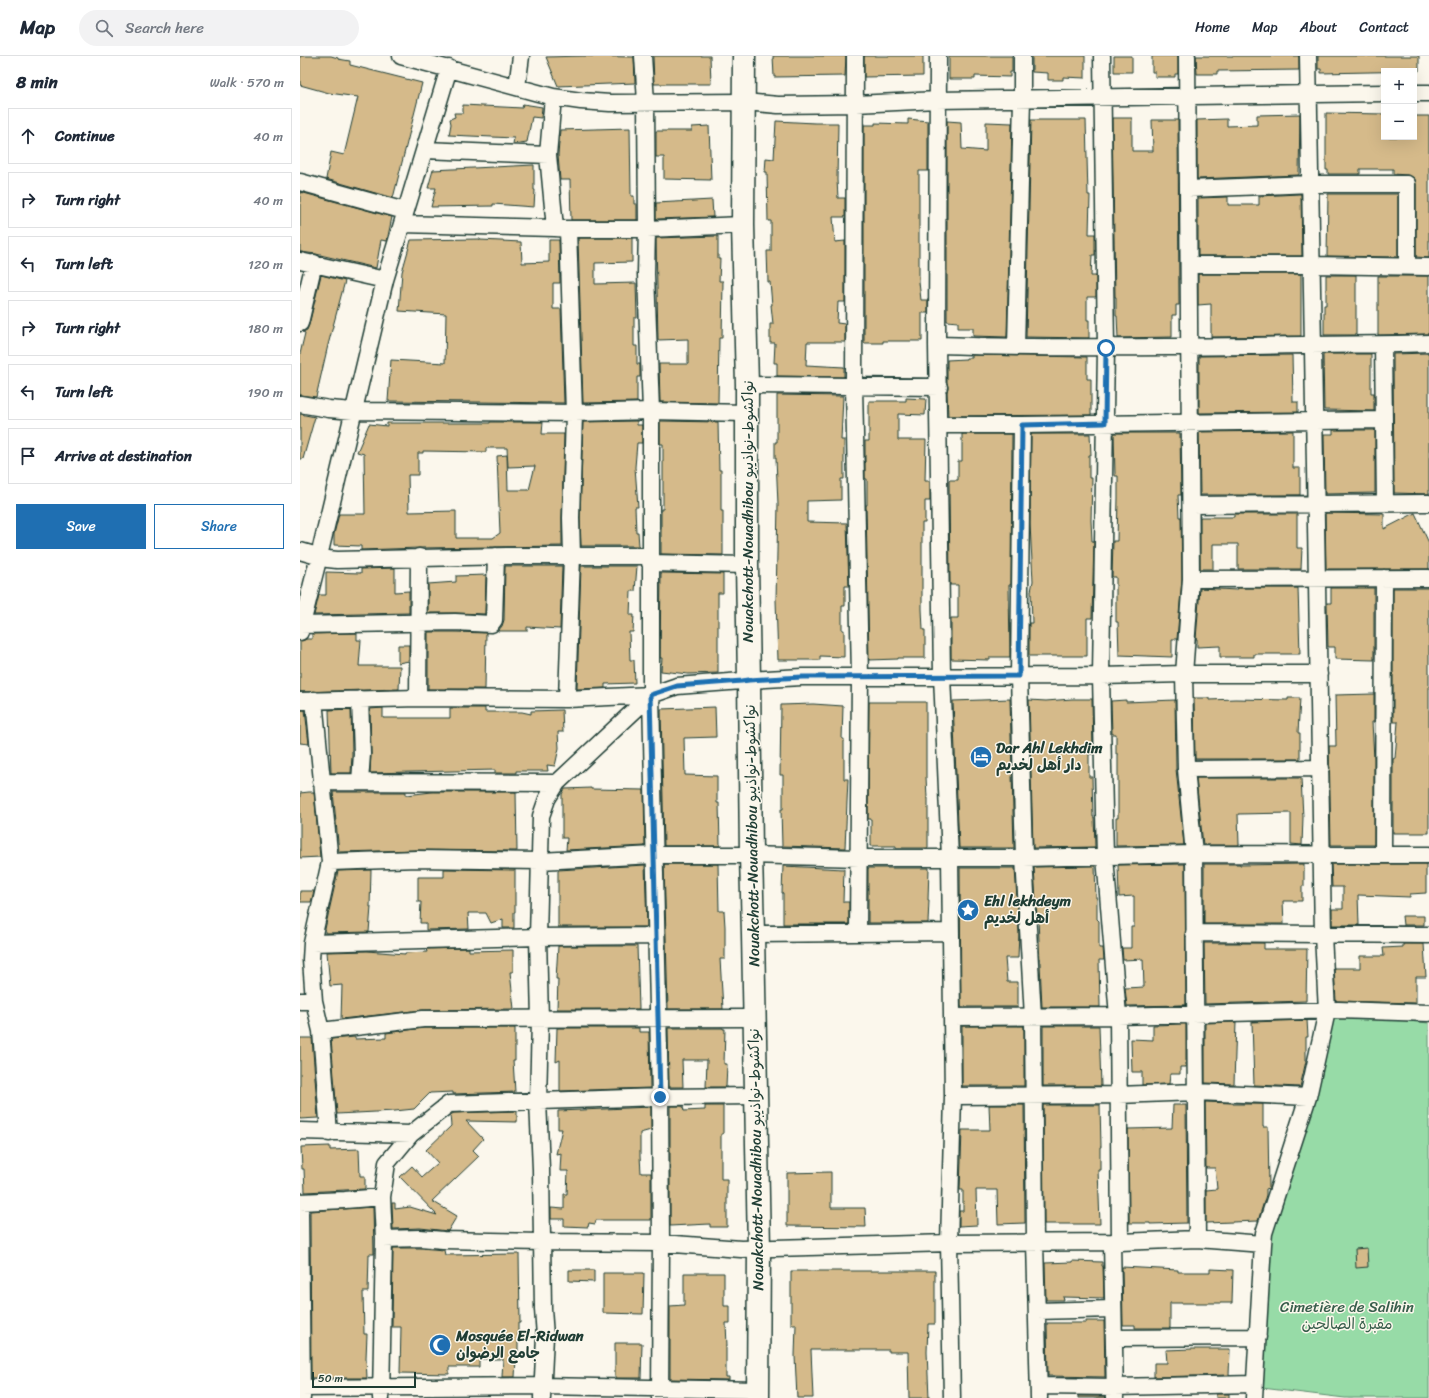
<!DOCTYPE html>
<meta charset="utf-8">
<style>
:root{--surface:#fff;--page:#f2f2f3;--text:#1f2937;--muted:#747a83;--line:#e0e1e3;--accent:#1f6fb2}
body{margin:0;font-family:Sriracha,"Playpen Sans Arabic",sans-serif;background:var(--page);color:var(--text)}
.controls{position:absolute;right:12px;top:12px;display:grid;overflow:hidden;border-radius:0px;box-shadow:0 4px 16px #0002}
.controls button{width:36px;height:36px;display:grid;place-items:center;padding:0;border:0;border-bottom:1px solid var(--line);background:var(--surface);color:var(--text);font:20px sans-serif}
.scale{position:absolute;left:12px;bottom:10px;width:104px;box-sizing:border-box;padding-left:4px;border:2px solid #1f3d34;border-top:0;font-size:11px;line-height:14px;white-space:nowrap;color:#1f3d34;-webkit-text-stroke:3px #fbf7ec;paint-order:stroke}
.stop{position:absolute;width:12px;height:12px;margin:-9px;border:3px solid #1f6fb2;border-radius:50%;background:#fff}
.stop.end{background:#1f6fb2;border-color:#fff;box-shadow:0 1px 4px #0008}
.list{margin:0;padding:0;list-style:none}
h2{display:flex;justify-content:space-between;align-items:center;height:52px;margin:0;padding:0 16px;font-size:17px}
h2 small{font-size:13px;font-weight:400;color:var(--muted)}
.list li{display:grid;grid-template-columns:26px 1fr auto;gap:12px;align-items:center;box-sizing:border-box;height:56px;margin:0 8px 8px;padding:0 8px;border:1px solid var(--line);border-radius:0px}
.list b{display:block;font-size:15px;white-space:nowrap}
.list em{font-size:13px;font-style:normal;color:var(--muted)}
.actions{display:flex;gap:8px;padding:12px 16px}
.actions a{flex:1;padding:9px 0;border:1px solid var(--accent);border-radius:0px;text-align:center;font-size:14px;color:var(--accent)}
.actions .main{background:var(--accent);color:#fff}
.icon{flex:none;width:22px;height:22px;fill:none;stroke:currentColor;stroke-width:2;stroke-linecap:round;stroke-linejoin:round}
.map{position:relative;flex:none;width:1129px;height:1342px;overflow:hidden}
header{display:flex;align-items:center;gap:24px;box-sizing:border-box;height:56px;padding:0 20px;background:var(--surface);border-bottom:1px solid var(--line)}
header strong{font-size:19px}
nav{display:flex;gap:22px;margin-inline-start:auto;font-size:14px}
.search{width:280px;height:36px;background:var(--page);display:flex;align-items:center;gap:10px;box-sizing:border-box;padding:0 14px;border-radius:22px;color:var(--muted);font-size:15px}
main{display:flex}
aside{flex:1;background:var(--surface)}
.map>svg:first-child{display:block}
.green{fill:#97dba7;stroke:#5b8c6e}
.building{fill:#d5ba8a;stroke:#1f3d34;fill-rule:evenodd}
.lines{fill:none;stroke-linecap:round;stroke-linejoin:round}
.street-casing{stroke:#1f3d34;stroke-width:19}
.highway-casing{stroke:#1f3d34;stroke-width:25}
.street{stroke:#fbf7ec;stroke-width:16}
.highway{stroke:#fbf7ec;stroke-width:22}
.route{stroke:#1f6fb2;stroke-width:5}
.labels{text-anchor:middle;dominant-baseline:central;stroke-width:3;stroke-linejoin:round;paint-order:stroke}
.street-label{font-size:15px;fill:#1f3d34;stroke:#fbf7ec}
.poi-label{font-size:15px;font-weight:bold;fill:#1f3d34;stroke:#fbf7ec;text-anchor:start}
.park-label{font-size:15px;fill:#375d4b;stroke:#fbf7ec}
</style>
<header>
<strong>Map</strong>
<div class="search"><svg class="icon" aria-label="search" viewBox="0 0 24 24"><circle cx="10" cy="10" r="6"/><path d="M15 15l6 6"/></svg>Search here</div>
<nav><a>Home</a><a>Map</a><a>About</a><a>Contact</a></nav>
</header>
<main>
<aside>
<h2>8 min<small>Walk · 570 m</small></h2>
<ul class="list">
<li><svg class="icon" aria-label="ahead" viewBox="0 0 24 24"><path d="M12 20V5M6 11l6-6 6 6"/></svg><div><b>Continue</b></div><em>40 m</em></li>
<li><svg class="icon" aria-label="right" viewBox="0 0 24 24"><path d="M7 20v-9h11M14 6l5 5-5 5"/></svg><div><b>Turn right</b></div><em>40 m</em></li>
<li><svg class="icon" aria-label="left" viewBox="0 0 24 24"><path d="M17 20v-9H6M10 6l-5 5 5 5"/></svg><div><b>Turn left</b></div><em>120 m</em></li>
<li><svg class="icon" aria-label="right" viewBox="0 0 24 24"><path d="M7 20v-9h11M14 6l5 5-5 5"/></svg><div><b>Turn right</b></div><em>180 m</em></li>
<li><svg class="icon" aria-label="left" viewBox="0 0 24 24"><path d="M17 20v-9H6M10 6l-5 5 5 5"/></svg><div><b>Turn left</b></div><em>190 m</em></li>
<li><svg class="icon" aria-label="arrive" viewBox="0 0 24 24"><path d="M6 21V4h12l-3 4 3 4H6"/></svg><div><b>Arrive at destination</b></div></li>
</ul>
<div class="actions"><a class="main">Save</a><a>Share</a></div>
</aside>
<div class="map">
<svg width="1129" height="1342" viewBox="0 0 1129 1342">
<rect width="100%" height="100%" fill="#fbf7ec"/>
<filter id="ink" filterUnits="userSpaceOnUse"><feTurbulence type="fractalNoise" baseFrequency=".025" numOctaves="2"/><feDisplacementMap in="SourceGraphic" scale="8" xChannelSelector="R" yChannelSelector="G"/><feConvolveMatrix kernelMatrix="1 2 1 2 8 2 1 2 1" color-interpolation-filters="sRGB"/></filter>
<g filter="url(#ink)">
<path class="green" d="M1035,958L1129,967V1342H1045L962,1332L967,1176Z"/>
<path class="building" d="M0,0H31L38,2V3L50,5V9L122,27L93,142L26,123L31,96L44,99L58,41L29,37L0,29Z
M283,0L334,1L335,27L258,30L246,1Z
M353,0H410L411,28H354Z
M473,0H546L545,20L474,21Z
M564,0H623V20L564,21Z
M649,0H712V16H710V21L675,20V23H649Z
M732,0H785V22L763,21V24H748V17L732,16Z
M814,0H832V16H814Z
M852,0H878V18H875V21H855V16H852Z
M896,0H999V14L917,15V18H897Z
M1018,0H1119V15L1021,17V13H1018Z
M223,48L242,51L241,62L232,61L227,86L213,88L214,82L149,79L151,68L150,63L155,61L154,57H163V49L222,52Z
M1026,57L1084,58V81H1114V60H1129V202L1116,201V128L1115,123L1111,120L1107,119L1093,118V113H1060V118H1028V114H1026Z
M1000,58L999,119L897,123V64L927,63V70L957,69V59Z
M812,62H832V95H853L852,64H878L879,249H876V259H872V281L818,282L817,260H816V241H815Z
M608,63L628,65V115H619V226L621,244H628V257H622V285H583V287H564V69H575V67L608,68Z
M731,64H786L788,139H790L789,178H795V199H792L791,220H796V241H787V264H789V282L726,281Z
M476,65L515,67H538L537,124L538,142H545V161H533L535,186L545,185V246H538L537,267L545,268V286H507L506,309L544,311V321L477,320V307H474L475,287H470V268H473L471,249H472L470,226H468L467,195H471V165H468L467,116H465L466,102L474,103Z
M647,65L661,66L662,93L686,95V66L712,67L707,281L673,280V272H658V266L647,265Z
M409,70L411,124L364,123V101H356V75H392V71Z
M330,72L331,140H334V148H337V164H271L270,124H260L258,99L260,74Z
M234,109V134H235L234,151L193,148V150L131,151L136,132H128L133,114Z
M0,136L92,161L87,185L81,184L76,212L16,198L0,196Z
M999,138H1001L1002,200H898V142L928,141V149H959V140Z
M1028,138H1098V201L1027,200Z
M412,144L413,161L356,163V147Z
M418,180V203H420L419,225H423L422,282H419L418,347L360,346L359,308H388V283L358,284L356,182Z
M278,182H332V206L295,207V228L336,227L337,262H334V290H337V308H340V321H337V346L283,347Z
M180,183V184L221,186L222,207L249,206V184H259L260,227H253V253H261L264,347L88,345L91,304L145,307L146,258L99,255L102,216L111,184Z
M898,218H1001V280L911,281V248L898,249Z
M21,219L45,225L28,289L16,341L0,339V298L5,277L3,276L7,274L9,269Z
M1026,219H1056V279H1024V249H1026Z
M1078,220H1129V278L1078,279Z
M1129,297V438L1094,437L1093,298Z
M1024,298H1071V337H1074V355L1024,354L1023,299Z
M672,299L787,301V323H791V359L648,360L647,336L648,331L647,326V304L666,303V302H672Z
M992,299L993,346H998V356L899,357V300Z
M477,339L543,340L541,384H544V423H541V444L507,445V466L547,467L549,530H545V550H542V574H544V601L520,600V604H478L476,544L478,448L476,402H475V386H477Z
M606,342L626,343L625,359L598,358V384H626L625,425H630V445H625V467H622V553L623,574H625V602H598V603L569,604L566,449H567V423H565V385H569V345H606Z
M0,358L15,361L3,403H0Z
M337,365V369H342V387H337L335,411L338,451H335L336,476H338L339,490H281L280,462L283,366Z
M360,365L418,366L419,414H421V455H423V499L361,498V453H363V388H360Z
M190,366H243L242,378H264L262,462V490L119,492L61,494V490L34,489V478L39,458H65L64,398L57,396L69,368L87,370V367H190ZM186,392H207L208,411L235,410L229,434H208L207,399L197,400L200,477L193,482H156V455L109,456L108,419H118V397H123V395L186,396Z
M1033,374H1075V437L1025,438L1024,378H1033Z
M993,375V412H1000V439H900L899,376Z
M814,377H880L881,439H878L879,461H881L882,523L877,583H872V601L819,599L818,566H816V521H812L813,485H817L818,442V420H815Z
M662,378H712L711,529H709L710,601H690V604L651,603V562H658V529H650L649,424H658V405H662Z
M731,378H790L791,399H789V422H792L791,464L792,485H794L792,562H787V600H729V567H732L731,535L733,525L730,468Z
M1025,457L1084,458V473L1115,457L1129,487V513H1026Z
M934,458H997V492H1002L1001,513H938V488H913V513H900V461H934Z
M205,510H262L260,573L227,571V575H198L202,570L204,564Z
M281,510H337L335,535H331L330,559H334L333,576H329L330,604H334L335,627L305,628V632L277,633Z
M95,512V536L109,535V557L14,559L19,539H26V516L61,517V513Z
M361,517L423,518V537H418V617L388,618L361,615L362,602H360Z
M186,519L185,558L156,557H128V528L156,526V520Z
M900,532L937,534V532H998L1000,598H954V601H920V590L897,591V583H896Z
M1031,532H1074V604L1035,603V591H1028L1027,547H1031Z
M1093,532H1129V777H1093V703L1095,702L1098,666H1093Z
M128,576H155L186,577L185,633H128Z
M57,577V584H61L59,610H100L99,633L0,636V585L7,583H12V578Z
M98,589H109V605L98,607Z
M1074,638V666H1072L1074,703V789H1031L1029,690H1036L1035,639Z
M894,642H909V644L935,643L988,644V642H1000L998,677H1000V703H895Z
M710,643L714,792H659L653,645Z
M772,643H792L793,698H789V721H792L793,761H794L795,791L733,792L729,644L746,645Z
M826,644V646L875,644L876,713L884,789L816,790V762H818V698H816V678H812L811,645Z
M569,646H626V721L627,742H628V792H596V790H571V763H568Z
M513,648L543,650L542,683H544V723H548L545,792L482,790L481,753H483V719H480L481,649Z
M415,651L416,681L384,682L385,719L417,720V747H419L420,790H364L361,653Z
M83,652V662H150V652H185V656H222L231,658V655L262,654L263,676H258L259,692L255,710L247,709L248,715H216V717H195V714L70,717L71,698L70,653Z
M51,653L52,698L51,717H31L29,654Z
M0,654H5L9,688L0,687Z
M896,722H1001L1003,761L1002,789L991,788V757L938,758L939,789H903Z
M291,732V733L344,734L345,790L266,794L267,782H262V738L265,733Z
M9,736H14L20,801L0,802V737Z
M33,736H106V739L132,736H216L217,795L117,794L39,796Z
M364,808H418L419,855H424L425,871V903H420L423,953H368Z
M885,808L886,949L827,950L825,932L844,931L843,903L823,904L822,892H831V871H834V840L819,841L818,809Z
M904,808H940V809L1004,808V830H1002V845H983L984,868H904Z
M1031,808H1126V837L1110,838V841L1058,839L1059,869H1032V853H1043V831H1032Z
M345,809L347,871H258V814Z
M483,810L544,813L543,846H549V868H483V837H482Z
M795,810L796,842H797V863L799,865V892H803L804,904H799L800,951H742L738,863H737L734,811Z
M568,812H629L628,844H629L628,867H568Z
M660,812H715L719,875L718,902H705L707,926H718V951H661Z
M144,813L215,814V856H214V872H203V863L191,867L186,857H168L169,873L126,874V867H120L121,846H118V821H144Z
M71,814L70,851H71L69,876L25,877V873L38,815Z
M0,835H14L11,846H0Z
M1102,860H1124V869H1103Z
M904,887H964V893H1007L1006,945L905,948Z
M1103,888H1124L1126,921H1116V947L1036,945L1034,912H1060V900H1084L1083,892L1103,891Z
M258,890H337L339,953H257L258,923H256Z
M169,892V895L213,894V916H210L214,953L123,954L41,963L42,929L30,930L27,896L67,895L105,898V897L127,896L126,893Z
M1007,964L1008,981H1006V1005L1000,1031L954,1029L952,966Z
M936,966L934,1028L905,1027V967Z
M886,968V1011H880V1018H870L869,1028L842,1029V1016H832L831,983L853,984V969Z
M662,970H724V1030H662Z
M743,970H799L801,1030H743Z
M124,972H215V1004H213L215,1036L153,1038V1036L130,1037L114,1053L95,1055L37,1058L31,983L55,981V983L86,982V977Z
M257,972H339V976H349L350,1032L260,1035V1004L256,1006Z
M368,972H423V973H425L424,1008H427L426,1031H406L407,1004H382L383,1031H369Z
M0,982H12L18,1062L0,1063Z
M905,1046L933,1047V1048H963V1071H968L969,1132L966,1133V1139L958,1165L906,1167V1134L917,1133L915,1112H906Z
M689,1049H724L725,1167L698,1168L697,1134H676L677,1169L659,1170V1155H663V1134H660L662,1074H690Z
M743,1049H800L801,1091H800V1114H798L800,1168H744Z
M873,1049H886L887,1167L850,1168V1167H829L828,1073L872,1072Z
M370,1050H383L384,1055L405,1054V1050H423V1078H421V1123H427V1171H410V1168L370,1170Z
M351,1051V1074L340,1077V1100L341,1117H351V1164H296L295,1168L289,1167L288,1171L264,1170V1163H251V1152L264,1153V1138H267L268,1115H260L261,1097L256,1098L262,1073H258V1055Z
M217,1055V1066L166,1065L183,1083L173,1094L179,1100L132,1145L157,1160L148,1175L120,1172L93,1173L92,1147H95V1153L110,1151L137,1159L100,1121L112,1110L122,1121L138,1107L126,1094L151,1070L150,1059L154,1057Z
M30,1090V1094L59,1093L60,1120H65V1133L5,1136L4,1113H2L1,1091Z
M531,1116V1152H565L566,1171L487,1170V1117Z
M73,1151L74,1198H69L68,1236H63L64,1278H67L66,1302L67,1322H11L10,1155Z
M93,1192H120L144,1194L145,1199L219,1198L220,1267H218V1303H216L215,1321H202L203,1303H179V1311H149V1318L100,1317L101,1271H92Z
M1067,1192L1068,1211L1056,1212L1055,1193Z
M772,1205L802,1206V1210H803L804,1242L763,1241L764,1244H746L745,1207L772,1206Z
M822,1211L878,1214V1216H910V1213L933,1214L932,1247H870V1272H835V1269H823Z
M269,1214H294V1226L269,1225Z
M491,1215H635V1268H628L627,1296L629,1342H609L608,1296H589V1294H511L513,1342H497L495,1300L496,1268H491Z
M303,1217H344L343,1258L303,1257Z
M384,1217H424V1250H430V1267H426L427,1290H426V1321H429V1324L370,1323V1250L384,1249Z
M786,1265H804L805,1321L748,1320L747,1267H786Z
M315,1287H342L341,1322H315Z
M892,1293H930L929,1319L854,1321V1307H867L866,1294Z
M916,1338H929V1342H916Z
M778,1340H805L806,1342H778Z"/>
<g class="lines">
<g class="street-casing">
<path id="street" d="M101,0L253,41L281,45L310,47L445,46L478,49L556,48L637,44L1084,37
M343,0L346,46L347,173L346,218L351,355V639L360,1041L361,1187L360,1342
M555,0L554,330L560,620L558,877
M638,0L637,289L642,620L650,802L653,1040L649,1187L652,1342
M802,0L806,292L801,620L805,801L818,960L820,1186
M887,0L891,523L884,618L886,713L894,798L897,1183
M217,31L221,0
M1114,37H1129
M253,41L248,99L255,172
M125,94L248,99
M0,126L105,155
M888,133L1011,128H1107V210
M102,168L255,172L268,173H347L443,169
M0,205L85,224
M889,209H1012L1129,211
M0,267L14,207
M637,289C760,293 882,291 1005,289C1046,288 1087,289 1129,287
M1083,289L1085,447
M716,291L722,43V0
M447,329L639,331
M0,348L29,353L53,355L274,357L351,355L446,357
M640,369H722L1084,364
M722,369L719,620L724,802L733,961L735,1186L739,1342
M891,449L1129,447
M0,495L28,503L37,504L207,500H350
M350,507L447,509
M891,523L1129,522
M0,569L155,566L191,568L194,564L196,500
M0,576L19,500L85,224L149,12
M118,642L119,501
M60,643L62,698L60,726
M267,643L272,500L271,462L274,357L268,173
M14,644L30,806L12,887L11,904L14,945L21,975L29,1077
M0,645L118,642L267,643L351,639L377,630L442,625L449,624L502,621L801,620L884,618H1019
M886,713L1021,712
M21,726L257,727
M1083,799L1084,522
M30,806L117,803L240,805L354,799H451L559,802H724L894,798L1129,799
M894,877L1129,879
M453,878L651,876
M12,887L238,881L356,880
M0,945H14
M652,961L818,960L1038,954L1129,957
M21,975L123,963L454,962
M653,1040L818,1039L896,1036L1008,1041
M0,1075L111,1078
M0,1146L45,1144L82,1141
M0,1154L2,1342
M84,1183L120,1182L143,1184L241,1186L361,1187L441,1193L649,1187L820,1186L897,1183L963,1188L964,1177L1008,1041L1027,955L1023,879L1008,0
M812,1186L815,1342
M737,1255L813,1253
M814,1282L958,1281
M739,1330L815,1331L954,1328
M0,1332L241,1330L458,1334
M81,1342L84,1183L82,1141L87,1107L111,1078L149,1048L360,1041L456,1040
M242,1342L245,1280L243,1253L241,1113L238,1045L240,964L238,881L241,760L247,743L257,727L351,639
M954,1342L963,1188"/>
</g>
<g class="highway-casing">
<path id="highway" d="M444,0L443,169L447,329V509L449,624L451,799L453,878L459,1193L458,1342"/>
</g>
<use href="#street" class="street"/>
<use href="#highway" class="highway"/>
</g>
</g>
<g class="lines" filter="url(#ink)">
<path class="route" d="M360,1041L350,639L377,630L442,625L449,624L502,621L719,620L722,369L805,367L806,292"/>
</g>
<defs>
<g id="hotel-disc" transform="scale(1.15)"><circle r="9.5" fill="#1f6fb2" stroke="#fbf7ec"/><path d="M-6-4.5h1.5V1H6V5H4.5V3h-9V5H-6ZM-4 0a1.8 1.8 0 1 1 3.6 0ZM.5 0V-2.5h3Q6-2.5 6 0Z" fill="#fff"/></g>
<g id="sight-disc" transform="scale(1.15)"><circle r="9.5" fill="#1f6fb2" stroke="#fbf7ec"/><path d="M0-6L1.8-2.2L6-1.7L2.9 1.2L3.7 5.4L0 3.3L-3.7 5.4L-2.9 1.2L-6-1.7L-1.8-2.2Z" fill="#fff"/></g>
<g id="mosque-disc" transform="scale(1.15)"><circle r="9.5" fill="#1f6fb2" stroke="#fbf7ec"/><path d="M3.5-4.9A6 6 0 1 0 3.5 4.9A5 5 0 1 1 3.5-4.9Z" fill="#fff"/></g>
</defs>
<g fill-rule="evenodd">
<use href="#hotel-disc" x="681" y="701"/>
<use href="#sight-disc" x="668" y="854"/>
<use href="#mosque-disc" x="140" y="1289"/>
</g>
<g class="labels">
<g class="street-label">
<text transform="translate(448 455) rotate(-90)">Nouakchott-Nouadhibou نواكشوط-نواذيبو</text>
<text transform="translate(452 779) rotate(-91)">Nouakchott-Nouadhibou نواكشوط-نواذيبو</text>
<text transform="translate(456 1103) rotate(-91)">Nouakchott-Nouadhibou نواكشوط-نواذيبو</text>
</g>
<g class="poi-label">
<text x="696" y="692">Dar Ahl Lekhdim<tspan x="696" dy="17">دار أهل لخديم</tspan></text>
<text x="684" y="845">Ehl lekhdeym<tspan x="684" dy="17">أهل لخديم</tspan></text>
<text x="156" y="1280">Mosquée El-Ridwan<tspan x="156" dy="17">جامع الرضوان</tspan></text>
</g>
<g class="park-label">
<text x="1047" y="1251">Cimetière de Salihin<tspan x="1047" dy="17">مقبرة الصالحين</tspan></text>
</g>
</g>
</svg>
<div class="controls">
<button>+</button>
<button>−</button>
</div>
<div class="scale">50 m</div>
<div class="stop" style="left:806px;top:292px"></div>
<div class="stop end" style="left:360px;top:1041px"></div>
</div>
</main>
